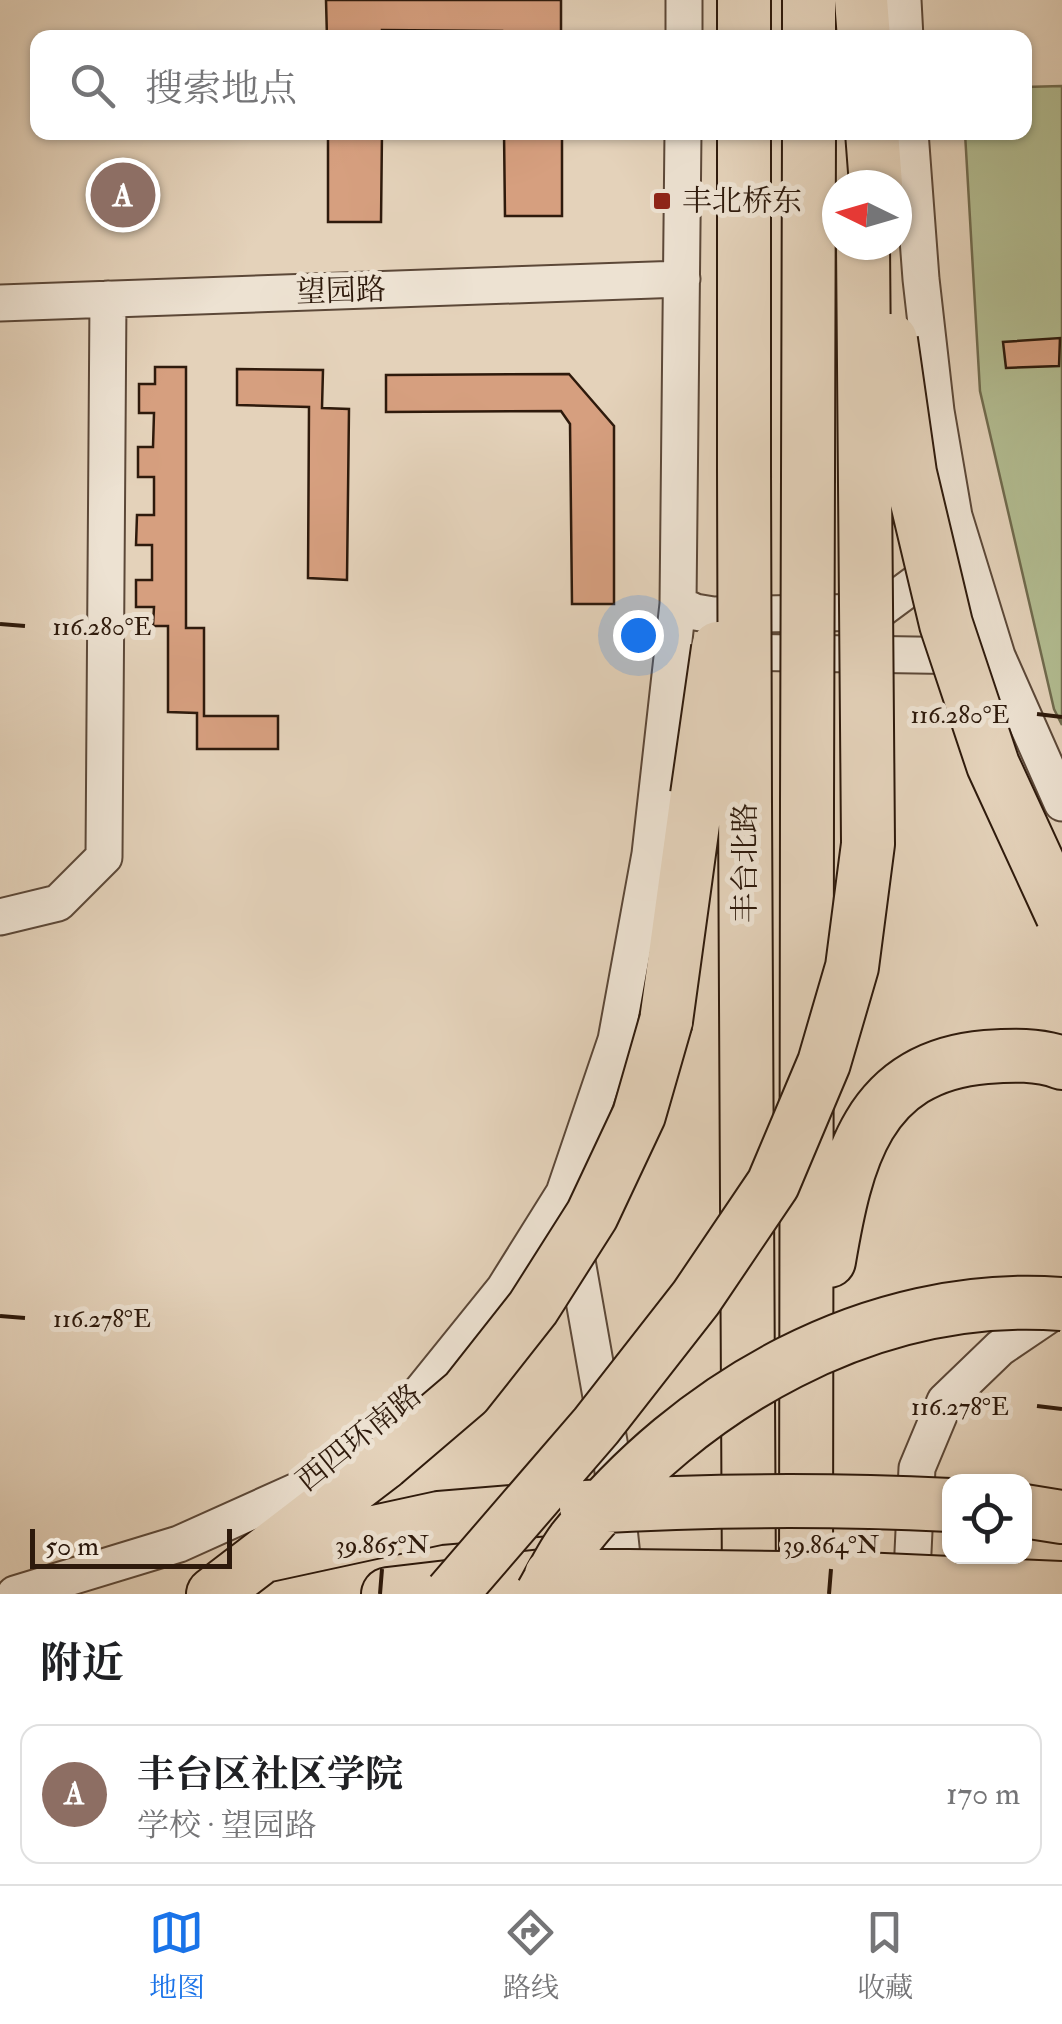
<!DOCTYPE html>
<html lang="zh">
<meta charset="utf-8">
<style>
:root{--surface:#fff;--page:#f6f6f6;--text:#202124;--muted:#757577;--line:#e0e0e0;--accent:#1a73e8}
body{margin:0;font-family:"IM FELL Double Pica","Noto Serif SC",serif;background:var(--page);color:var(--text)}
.controls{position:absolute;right:30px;bottom:30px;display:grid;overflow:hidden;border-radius:20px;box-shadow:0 2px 8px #0004}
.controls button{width:90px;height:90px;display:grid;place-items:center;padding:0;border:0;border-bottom:2px solid var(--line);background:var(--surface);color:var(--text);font:50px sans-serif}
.compass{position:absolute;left:822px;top:170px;width:90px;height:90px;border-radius:50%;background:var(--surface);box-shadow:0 2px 8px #0004;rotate:275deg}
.scale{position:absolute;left:30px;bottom:25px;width:202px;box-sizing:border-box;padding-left:10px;border:5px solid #2e1a0c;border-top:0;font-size:28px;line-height:35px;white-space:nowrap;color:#2e1a0c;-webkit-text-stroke:8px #ede2d2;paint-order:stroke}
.you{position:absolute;left:638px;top:635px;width:35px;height:35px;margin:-25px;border:8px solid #fff;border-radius:50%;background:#1a73e8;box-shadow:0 0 0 15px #1a73e833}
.badge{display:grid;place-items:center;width:65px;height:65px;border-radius:50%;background:var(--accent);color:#fff;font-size:32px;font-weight:700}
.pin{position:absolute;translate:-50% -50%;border:5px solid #fff;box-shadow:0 2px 10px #0006}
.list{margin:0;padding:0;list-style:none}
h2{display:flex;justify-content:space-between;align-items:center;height:130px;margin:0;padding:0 40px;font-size:42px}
h2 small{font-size:32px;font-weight:400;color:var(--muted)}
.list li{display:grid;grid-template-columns:65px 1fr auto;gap:30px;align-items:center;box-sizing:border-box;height:140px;margin:0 20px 20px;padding:0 20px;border:2px solid var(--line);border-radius:20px}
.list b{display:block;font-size:38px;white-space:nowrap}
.list p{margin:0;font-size:32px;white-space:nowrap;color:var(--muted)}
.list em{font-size:32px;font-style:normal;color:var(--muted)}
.icon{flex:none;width:55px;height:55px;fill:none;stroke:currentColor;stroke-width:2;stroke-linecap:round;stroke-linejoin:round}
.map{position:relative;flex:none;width:1062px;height:1594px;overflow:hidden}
.search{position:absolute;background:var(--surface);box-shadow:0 2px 8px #0004;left:30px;right:30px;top:30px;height:110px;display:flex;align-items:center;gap:25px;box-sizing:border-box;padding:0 35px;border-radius:20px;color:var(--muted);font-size:38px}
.sheet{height:290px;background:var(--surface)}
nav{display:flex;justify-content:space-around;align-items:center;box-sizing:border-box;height:140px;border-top:2px solid var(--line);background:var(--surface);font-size:28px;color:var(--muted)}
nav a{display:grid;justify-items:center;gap:5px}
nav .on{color:var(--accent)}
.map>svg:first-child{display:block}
.green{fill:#b2bc91;stroke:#706b4e;stroke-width:2.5}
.building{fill:#d69f7f;stroke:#2e1a0c;stroke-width:2.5}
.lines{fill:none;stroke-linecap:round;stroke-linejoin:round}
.minor-casing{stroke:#5c4838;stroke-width:39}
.highway-casing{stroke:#2e1a0c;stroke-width:56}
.minor{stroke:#ede2d2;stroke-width:35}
.highway{stroke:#e4d2ba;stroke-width:52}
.highway-bridge-casing{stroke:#2e1a0c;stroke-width:56;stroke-linecap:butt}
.highway-bridge{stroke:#e4d2ba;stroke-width:52}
.ticks{fill:none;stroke:#2e1a0c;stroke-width:4}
.poi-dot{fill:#8f2418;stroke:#ede2d2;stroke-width:4}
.labels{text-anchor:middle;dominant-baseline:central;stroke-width:10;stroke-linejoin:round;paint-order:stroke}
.poi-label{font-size:30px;fill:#2e1a0c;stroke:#ede2d2;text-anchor:start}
.street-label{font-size:30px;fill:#2e1a0c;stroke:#ede2d2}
.ticks-label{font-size:25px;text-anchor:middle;fill:#2e1a0c;stroke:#ede2d2;stroke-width:10;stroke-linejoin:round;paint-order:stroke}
</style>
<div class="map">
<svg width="1062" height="1594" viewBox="0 0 1062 1594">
<rect width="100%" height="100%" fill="#e4d2ba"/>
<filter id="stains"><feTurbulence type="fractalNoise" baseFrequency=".002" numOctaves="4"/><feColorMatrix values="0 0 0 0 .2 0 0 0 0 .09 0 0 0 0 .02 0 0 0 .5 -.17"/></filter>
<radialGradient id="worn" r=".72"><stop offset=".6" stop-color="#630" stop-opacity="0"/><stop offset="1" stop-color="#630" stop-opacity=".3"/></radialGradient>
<path class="green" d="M1062,86V725L1054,709L980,391L965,133L1024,132L1025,87Z"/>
<path class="building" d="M326,0H561V38H502V31L382,30V38H327Z
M328,132H382L381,222H328Z
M504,132H562V216H505Z
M1060,338L1059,366L1006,368L1003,342Z
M155,367H186V628H204V716H278V749H197V713L168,712V626H153L154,607H136V580H152V545H136L137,515H154V477H138V447H153L154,413H139V384H155Z
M237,369L323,370L322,408L349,409L347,580L308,578L309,407L237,405Z
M569,374L614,426V604H572L570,424L561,411L386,412V375Z"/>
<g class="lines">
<g class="minor-casing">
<path id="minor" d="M903,0L905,38
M684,38V0
M910,132L921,279L936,411L954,516L997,656L1062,803
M0,303L682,279
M678,604L695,612L713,615L877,612L923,578L940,552
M723,652L976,656
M0,917L58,903L104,857L108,299
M573,1238L611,1453L626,1594
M15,1594L179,1544L299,1490L416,1398L504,1289L564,1193L616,1040L650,854L678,604L683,132
M911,1594L917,1468L945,1401L1000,1348L1062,1306"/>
</g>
<g class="highway-casing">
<path id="highway" d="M861,0L864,38
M744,38V0
M809,38V0
M872,132L876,185
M744,468V132
M808,475L809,132
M745,803L749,1594
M666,1021L697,795
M829,1261C846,1161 867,1067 986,1057C1012,1055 1039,1054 1062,1063
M1024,1511L1062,1517
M264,1556L439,1518L548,1509
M213,1594L384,1463
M388,1594L551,1575
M806,1594L807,802"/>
</g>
<use href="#minor" class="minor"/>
<use href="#highway" class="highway"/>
<g class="highway-bridge-casing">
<path id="highway-bridge" d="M891,340L910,473L946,624L993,765L1062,915
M744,468L745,803
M697,795L718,648
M807,802L808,475
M384,1463L466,1393L533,1308L592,1215L639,1115L666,1021
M586,1507C708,1500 828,1499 950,1505
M551,1575L861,1579L1062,1588
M451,1594L596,1426L696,1298L773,1184L824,1063L852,967L868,844L863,245
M542,1594C552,1577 561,1557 573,1541C689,1395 871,1290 1062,1304"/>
</g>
<use href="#highway-bridge" class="highway-bridge"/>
</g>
<path class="ticks" d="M0,624L25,626M1037,714L1062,717M0,1316L25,1318M1037,1406L1062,1409M380,1594L382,1569M829,1594L831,1569"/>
<rect class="poi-dot" x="652" y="191" width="20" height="20" rx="5"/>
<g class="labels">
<g class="poi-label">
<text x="682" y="201">丰北桥东</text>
</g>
<g class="street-label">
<text transform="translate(341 291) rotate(-2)">望园路</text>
<text transform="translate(745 863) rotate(-90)">丰台北路</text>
<text transform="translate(359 1438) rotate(-39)">西四环南路</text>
</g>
</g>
<g class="ticks-label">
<text x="102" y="635">116.280°E</text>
<text x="960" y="723">116.280°E</text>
<text x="102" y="1327">116.278°E</text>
<text x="960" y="1415">116.278°E</text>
<text x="382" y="1553">39.865°N</text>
<text x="831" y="1553">39.864°N</text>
</g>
<rect width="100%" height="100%" filter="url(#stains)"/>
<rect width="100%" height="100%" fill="url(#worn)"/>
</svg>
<div class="controls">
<button><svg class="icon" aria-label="locate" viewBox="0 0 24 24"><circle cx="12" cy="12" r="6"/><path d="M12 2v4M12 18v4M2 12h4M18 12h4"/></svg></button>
</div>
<svg class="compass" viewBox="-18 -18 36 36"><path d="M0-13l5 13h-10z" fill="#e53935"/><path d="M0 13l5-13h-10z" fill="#757577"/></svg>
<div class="scale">50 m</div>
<div class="you"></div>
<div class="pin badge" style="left:123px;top:195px;background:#8d6e63">A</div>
<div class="search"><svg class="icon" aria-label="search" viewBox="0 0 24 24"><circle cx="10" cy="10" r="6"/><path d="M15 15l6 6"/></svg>搜索地点</div>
</div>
<section class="sheet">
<h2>附近<small></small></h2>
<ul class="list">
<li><span class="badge" style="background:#8d6e63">A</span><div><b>丰台区社区学院</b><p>学校 · 望园路</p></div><em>170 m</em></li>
</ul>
</section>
<nav>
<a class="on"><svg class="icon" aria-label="map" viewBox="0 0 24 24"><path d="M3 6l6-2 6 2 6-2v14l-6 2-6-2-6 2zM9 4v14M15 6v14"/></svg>地图</a>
<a><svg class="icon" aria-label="directions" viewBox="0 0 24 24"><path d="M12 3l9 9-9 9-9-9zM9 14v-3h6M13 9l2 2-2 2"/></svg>路线</a>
<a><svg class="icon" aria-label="saved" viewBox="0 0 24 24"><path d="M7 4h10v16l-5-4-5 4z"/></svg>收藏</a>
</nav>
